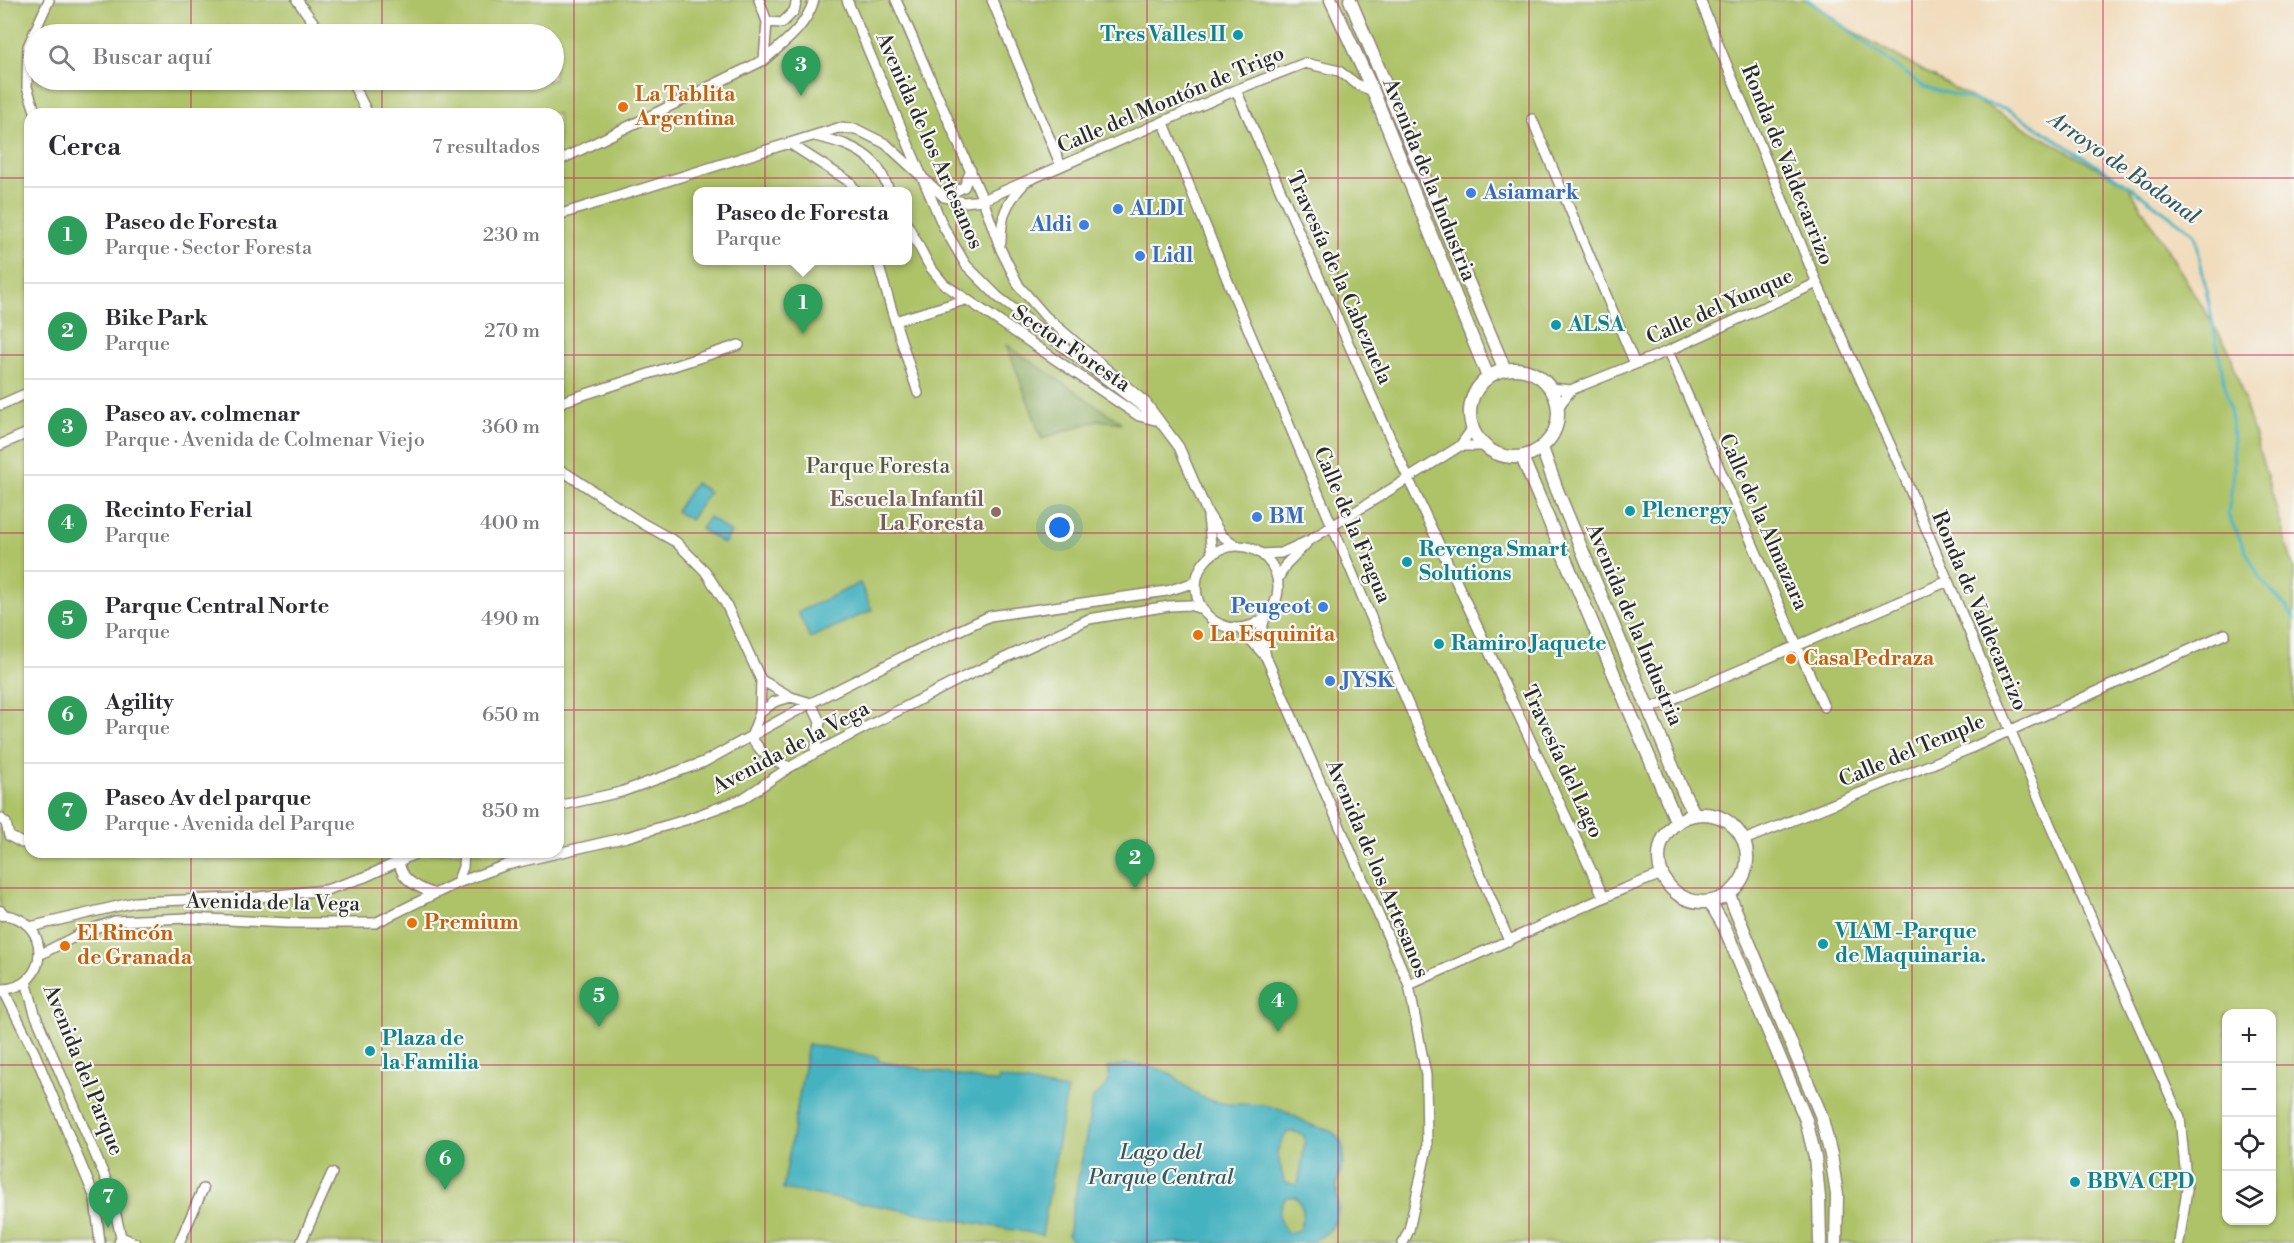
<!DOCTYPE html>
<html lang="es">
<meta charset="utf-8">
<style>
:root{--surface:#fff;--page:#f2f2f3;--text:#2b2b33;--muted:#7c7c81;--line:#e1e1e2;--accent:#0b8043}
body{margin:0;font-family:"Libre Bodoni",serif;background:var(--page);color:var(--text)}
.controls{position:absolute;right:18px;bottom:18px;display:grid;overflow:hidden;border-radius:12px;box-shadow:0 2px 4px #0004}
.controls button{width:54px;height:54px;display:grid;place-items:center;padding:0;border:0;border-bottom:2px solid var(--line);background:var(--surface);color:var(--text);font:30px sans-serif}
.you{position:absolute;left:1060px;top:528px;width:21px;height:21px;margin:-15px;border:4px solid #fff;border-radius:50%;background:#1a73e8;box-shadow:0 0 0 9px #1a73e833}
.badge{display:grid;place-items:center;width:39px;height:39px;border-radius:50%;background:var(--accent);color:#fff;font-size:20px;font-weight:700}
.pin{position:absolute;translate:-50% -50px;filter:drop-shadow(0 2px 3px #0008)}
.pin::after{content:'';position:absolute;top:32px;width:21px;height:18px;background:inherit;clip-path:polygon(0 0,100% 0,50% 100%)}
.popup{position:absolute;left:693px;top:187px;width:219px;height:78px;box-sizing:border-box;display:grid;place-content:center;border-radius:12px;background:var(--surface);filter:drop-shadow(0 2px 4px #0005);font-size:20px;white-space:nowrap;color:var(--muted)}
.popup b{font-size:22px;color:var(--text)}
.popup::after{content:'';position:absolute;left:50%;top:100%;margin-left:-12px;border:12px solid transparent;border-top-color:var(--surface)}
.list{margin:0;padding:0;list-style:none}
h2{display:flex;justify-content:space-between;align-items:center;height:78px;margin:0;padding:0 24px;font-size:26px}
h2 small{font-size:20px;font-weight:400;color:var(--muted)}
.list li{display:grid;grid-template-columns:39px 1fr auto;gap:18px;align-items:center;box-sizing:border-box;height:96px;padding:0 24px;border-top:2px solid var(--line)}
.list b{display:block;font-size:22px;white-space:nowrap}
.list p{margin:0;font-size:20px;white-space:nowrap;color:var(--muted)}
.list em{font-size:20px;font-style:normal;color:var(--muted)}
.icon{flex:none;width:33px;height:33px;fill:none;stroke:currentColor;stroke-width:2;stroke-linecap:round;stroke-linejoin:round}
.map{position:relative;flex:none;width:2294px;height:1243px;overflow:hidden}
.search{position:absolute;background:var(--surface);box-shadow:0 2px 4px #0004;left:24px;top:24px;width:540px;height:66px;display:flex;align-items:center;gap:15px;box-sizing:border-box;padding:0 21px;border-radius:33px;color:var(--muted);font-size:22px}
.panel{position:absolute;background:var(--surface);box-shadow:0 2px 4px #0004;left:24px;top:108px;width:540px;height:750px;border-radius:18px}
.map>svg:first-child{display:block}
.green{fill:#aec267;stroke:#6c7649;stroke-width:1.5;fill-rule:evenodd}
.forest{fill:#8aa85c;stroke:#5a6a44;stroke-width:1.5}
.water{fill:#44b2c0;stroke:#386e76;stroke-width:1.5;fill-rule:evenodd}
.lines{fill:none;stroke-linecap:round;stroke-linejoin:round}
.stream{stroke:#44b2c0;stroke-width:3}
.minor-casing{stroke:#8e8474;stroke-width:12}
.tertiary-casing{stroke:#8e8474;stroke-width:15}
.minor{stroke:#fff;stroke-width:9}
.tertiary{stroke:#fff;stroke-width:12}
.grid{fill:none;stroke:#c2185b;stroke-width:1.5;stroke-opacity:0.55}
.culture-dot{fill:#0f9aa8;stroke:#f6f6f2;stroke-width:2}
.food-dot{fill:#e8710a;stroke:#f6f6f2;stroke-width:2}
.shop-dot{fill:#3f7fe0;stroke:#f6f6f2;stroke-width:2}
.education-dot{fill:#8d6e63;stroke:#f6f6f2;stroke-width:2}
.labels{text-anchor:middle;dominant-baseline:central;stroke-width:4.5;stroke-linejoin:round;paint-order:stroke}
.culture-label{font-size:21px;font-weight:bold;fill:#0d838f;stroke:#f6f6f2;text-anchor:start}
.food-label{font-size:21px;font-weight:bold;fill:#c56008;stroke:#f6f6f2;text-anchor:start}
.street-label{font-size:21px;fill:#2b2b2b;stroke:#f6f6f2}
.shop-label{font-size:21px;font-weight:bold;fill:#366cbe;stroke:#f6f6f2;text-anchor:start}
.park-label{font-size:21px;fill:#52583d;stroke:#f6f6f2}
.education-label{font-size:21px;font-weight:bold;fill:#785e54;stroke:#f6f6f2;text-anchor:end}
.water-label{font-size:22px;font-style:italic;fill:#345a5f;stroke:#f6f6f2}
</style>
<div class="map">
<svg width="2294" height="1243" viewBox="0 0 2294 1243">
<rect width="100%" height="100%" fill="#f6f6f2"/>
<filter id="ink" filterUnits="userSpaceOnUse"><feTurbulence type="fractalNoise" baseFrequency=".0167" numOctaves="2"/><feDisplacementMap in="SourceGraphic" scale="12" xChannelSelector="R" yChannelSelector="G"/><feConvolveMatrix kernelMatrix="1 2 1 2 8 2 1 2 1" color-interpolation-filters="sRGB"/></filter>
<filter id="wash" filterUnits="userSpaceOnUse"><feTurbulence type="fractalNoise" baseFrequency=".008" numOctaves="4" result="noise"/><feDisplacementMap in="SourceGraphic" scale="24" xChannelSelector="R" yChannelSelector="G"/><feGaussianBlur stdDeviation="1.35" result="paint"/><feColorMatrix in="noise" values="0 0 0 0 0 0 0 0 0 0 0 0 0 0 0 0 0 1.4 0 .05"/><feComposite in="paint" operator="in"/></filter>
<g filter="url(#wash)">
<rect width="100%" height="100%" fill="#f1ddbe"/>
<path class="green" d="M0,0H1808L1843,26L2128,185L2230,352L2294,569V1243H0ZM34,34H554V80H34ZM30,114H558V852H30ZM698,192H908V260H698ZM2226,1014H2272V1220H2226Z"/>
<path class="forest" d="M1007,345L1122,423L1097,420L1042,439Z"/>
<path class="water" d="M695,483L709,492L690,520L676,511Z
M709,517L731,533L724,544L701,529Z
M860,583L872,610L810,638L798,612Z
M808,1044L878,1057V1061L998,1083L999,1078L1067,1090L1042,1235L783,1189Z
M1126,1064C1142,1065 1156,1066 1170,1074C1182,1081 1192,1093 1204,1098C1226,1107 1240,1103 1262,1105C1280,1107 1294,1116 1309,1124C1319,1129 1333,1128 1340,1140C1348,1154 1341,1166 1338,1180C1336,1188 1337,1198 1338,1207C1339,1227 1321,1241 1303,1243H1075L1068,1235L1093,1098C1103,1091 1112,1081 1108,1068ZM1287,1132H1295L1304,1135C1306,1141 1300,1180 1297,1185L1284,1182L1277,1151ZM1286,1197H1296C1306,1210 1304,1216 1299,1230L1288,1233C1276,1220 1277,1212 1286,1197Z"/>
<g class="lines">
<path class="stream" d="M1808,0L1924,87L2008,109L2128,185L2195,234L2232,420L2234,471L2228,515L2260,579L2286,606L2294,619"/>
</g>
</g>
<g filter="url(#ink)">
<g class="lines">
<g class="minor-casing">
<path id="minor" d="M297,0L322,34
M759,0L767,22L764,60
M847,0L943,226L966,265L998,297L1149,412
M896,0L983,200L1001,250L1019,286L1045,316L1146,403L1179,447L1207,512L1222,536L1236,545
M992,0L1061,166
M1700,0L1817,283L1902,471L2051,827L2180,1118L2187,1189L2179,1243
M767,22L782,23L794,11L797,0
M351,80L368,114
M1236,90L1409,480L1604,898
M36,114L27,87L28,46L49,0
M1532,119L1635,364
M1164,123L1227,279L1509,941
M815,136C836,141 857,146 873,162C881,169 885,182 890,192
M789,143L850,182L856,192
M558,161L764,60C785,42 806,27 814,0
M944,197L964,187L971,170
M558,215L838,128L856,129L886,144L944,197L964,202L983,200L1236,90L1305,63L1339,71L1358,85L1373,91
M908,226L930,267L944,284L1139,416L1155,420
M1001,242C1001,215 1006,204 1023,185
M877,260L895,321L965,300
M895,321L918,393
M1668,351L1824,707
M1550,388L1571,390
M558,403L739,345
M0,405L30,392
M1558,407L1571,390L1578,387L1668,351L1817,283
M0,445L30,432
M1460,446L1472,429
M558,468L642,523L676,542L705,571L726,604L761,680L760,713
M1208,517L1212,554
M1196 587a41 41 0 1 1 82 0a41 41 0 1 1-82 0Z
M1262,554L1281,553L1310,540L1460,446H1483
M1278,579L1286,564L1306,544
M1265,618L1261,631L1266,657L1409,985L1426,1075L1427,1148L1409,1230L1403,1243
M1241,629L1265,656
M761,680L791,697
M1649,709L1948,581
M790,767C769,760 763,755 751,737L760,713L774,702L791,697L811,703L820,722L815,753
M558,806L621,792L704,762L811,703L900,658L990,616L1167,591L1196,582
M0,818L6,823L9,836L22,843L30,840
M1744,840L1969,749L2225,634
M400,852C395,877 414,886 434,894
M457,883L463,867L464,852
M0,915C52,915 52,990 0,989
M30,927L135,902L258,897L326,890L365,877L419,852
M39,955L86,931L115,921L188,918L288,923H375L457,883L506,865L627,837L685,820L742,799L790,767L815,753L966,676L1089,619L1169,606L1189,605L1202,609
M26,981L35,1014L110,1189L121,1237L119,1243
M1409,985L1623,889L1662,874
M3,989L35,1054L95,1198L100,1243
M121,1237L135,1243
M179,1243L203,1189
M301,1243L332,1173"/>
</g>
<g class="tertiary-casing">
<path id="tertiary" d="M1331,0L1373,91L1488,377
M1350,0L1505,370
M1470 413a44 44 0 1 1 88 0a44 44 0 1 1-88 0Z
M1542,448L1557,490L1684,794L1695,815
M1522,457L1677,823
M1659 858a44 44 0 1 1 88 0a44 44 0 1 1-88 0Z
M1729,895L1821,1115L1831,1155L1837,1195L1836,1243
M1710,902L1724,926L1806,1120L1815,1157L1819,1198L1820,1243
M0,912L2,914"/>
</g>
<use href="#minor" class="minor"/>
<use href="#tertiary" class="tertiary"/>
</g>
</g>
<path class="grid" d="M191,0V34M382,0V34M574,0V1243M765,0V1243M956,0V1243M1147,0V1243M1338,0V1243M1529,0V1243M1720,0V1243M1912,0V1243M2103,0V1243M191,80V114M382,80V114M0,178H30M558,178H2294M0,355H30M558,355H2294M0,533H30M558,533H2294M0,710H30M558,710H2294M191,852V1243M382,852V1243M0,888H2294M0,1065H2226M2272,1065H2294"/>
<g class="culture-dot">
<circle cx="1238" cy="35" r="6"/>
<circle cx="1556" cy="325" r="6"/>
<circle cx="1630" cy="511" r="6"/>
<circle cx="1407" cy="562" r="6"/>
<circle cx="1439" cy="644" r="6"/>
<circle cx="1823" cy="944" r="6"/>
<circle cx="370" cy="1051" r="6"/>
<circle cx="2075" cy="1182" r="6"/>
</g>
<g class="food-dot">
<circle cx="623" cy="107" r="6"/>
<circle cx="1198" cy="635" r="6"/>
<circle cx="1791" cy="659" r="6"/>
<circle cx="412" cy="923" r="6"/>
<circle cx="65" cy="946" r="6"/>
</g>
<g class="shop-dot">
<circle cx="1471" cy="193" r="6"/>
<circle cx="1118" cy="209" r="6"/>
<circle cx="1084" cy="225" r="6"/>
<circle cx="1140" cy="256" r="6"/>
<circle cx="1257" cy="517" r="6"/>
<circle cx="1323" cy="607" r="6"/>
<circle cx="1330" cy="681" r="6"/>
</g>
<circle class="education-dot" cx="996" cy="512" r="6"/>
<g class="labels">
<g class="culture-label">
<text x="1226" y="35" text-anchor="end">Tres Valles II</text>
<text x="1568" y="325">ALSA</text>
<text x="1642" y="511">Plenergy</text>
<text x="1419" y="550">Revenga Smart<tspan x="1419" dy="24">Solutions</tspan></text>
<text x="1451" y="644">Ramiro Jaquete</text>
<text x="1835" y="932">VIAM -Parque<tspan x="1835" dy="24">de Maquinaria.</tspan></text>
<text x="382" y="1039">Plaza de<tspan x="382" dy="24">la Familia</tspan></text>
<text x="2087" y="1182">BBVA CPD</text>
</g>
<g class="food-label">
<text x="635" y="95">La Tablita<tspan x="635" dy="24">Argentina</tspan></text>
<text x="1210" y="635">La Esquinita</text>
<text x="1803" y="659">Casa Pedraza</text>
<text x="424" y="923">Premium</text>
<text x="77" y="934">El Rincón<tspan x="77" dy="24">de Granada</tspan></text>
</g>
<g class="street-label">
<text transform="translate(1171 100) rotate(-23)">Calle del Montón de Trigo</text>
<text transform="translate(929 141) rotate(66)">Avenida de los Artesanos</text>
<text transform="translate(1787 165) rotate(68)">Ronda de Valdecarrizo</text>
<text transform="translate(1429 180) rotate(68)">Avenida de la Industria</text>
<text transform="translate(1339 278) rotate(66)">Travesía de la Cabezuela</text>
<text transform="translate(1720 307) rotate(-24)">Calle del Yunque</text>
<text transform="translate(1071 349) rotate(34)">Sector Foresta</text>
<text transform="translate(1763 522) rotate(66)">Calle de la Almazara</text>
<text transform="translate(1352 525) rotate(67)">Calle de la Fragua</text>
<text transform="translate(1979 611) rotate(67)">Ronda de Valdecarrizo</text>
<text transform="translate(1634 625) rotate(67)">Avenida de la Industria</text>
<text transform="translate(791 748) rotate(-28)">Avenida de la Vega</text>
<text transform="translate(1912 751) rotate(-23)">Calle del Temple</text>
<text transform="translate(1562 762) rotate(65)">Travesía del Lago</text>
<text transform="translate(1377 869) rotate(67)">Avenida de los Artesanos</text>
<text transform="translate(273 903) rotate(1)">Avenida de la Vega</text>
<text transform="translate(83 1070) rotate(68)">Avenida del Parque</text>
</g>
<g class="shop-label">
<text x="1483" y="193">Asiamark</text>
<text x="1130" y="209">ALDI</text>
<text x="1072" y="225" text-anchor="end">Aldi</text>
<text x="1152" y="256">Lidl</text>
<text x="1269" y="517">BM</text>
<text x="1311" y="607" text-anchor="end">Peugeot</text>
<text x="1342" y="681">JYSK</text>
</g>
<g class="park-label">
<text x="878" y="467">Parque Foresta</text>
</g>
<g class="education-label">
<text x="984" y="500">Escuela Infantil<tspan x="984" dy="24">La Foresta</tspan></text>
</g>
<g class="water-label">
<text transform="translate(2124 168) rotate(35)">Arroyo de Bodonal</text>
<text x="1161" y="1152">Lago del<tspan x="1161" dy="25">Parque Central</tspan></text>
</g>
</g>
</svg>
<div class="controls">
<button>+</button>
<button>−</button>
<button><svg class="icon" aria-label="locate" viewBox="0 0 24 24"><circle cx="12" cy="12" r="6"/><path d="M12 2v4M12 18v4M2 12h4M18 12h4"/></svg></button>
<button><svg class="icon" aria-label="layers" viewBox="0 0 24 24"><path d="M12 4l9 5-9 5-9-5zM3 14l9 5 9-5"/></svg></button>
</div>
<div class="you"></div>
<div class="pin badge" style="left:803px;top:334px;background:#2e9e5b">1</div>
<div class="popup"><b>Paseo de Foresta</b>Parque</div>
<div class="pin badge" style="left:1135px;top:889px;background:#2e9e5b">2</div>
<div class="pin badge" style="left:801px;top:96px;background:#2e9e5b">3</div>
<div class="pin badge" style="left:1278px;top:1032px;background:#2e9e5b">4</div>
<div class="pin badge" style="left:599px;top:1027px;background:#2e9e5b">5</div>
<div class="pin badge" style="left:445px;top:1190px;background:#2e9e5b">6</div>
<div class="pin badge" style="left:108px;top:1228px;background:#2e9e5b">7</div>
<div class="search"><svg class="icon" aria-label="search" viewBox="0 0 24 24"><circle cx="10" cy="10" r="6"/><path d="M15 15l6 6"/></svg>Buscar aquí</div>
<section class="panel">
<h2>Cerca<small>7 resultados</small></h2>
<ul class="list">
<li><span class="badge" style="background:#2e9e5b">1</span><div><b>Paseo de Foresta</b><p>Parque · Sector Foresta</p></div><em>230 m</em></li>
<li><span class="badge" style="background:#2e9e5b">2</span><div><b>Bike Park</b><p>Parque</p></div><em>270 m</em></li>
<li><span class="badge" style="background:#2e9e5b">3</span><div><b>Paseo av. colmenar</b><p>Parque · Avenida de Colmenar Viejo</p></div><em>360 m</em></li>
<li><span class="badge" style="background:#2e9e5b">4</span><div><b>Recinto Ferial</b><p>Parque</p></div><em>400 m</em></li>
<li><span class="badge" style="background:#2e9e5b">5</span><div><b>Parque Central Norte</b><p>Parque</p></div><em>490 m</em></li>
<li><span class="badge" style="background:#2e9e5b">6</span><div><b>Agility</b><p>Parque</p></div><em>650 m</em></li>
<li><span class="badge" style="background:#2e9e5b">7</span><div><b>Paseo Av del parque</b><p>Parque · Avenida del Parque</p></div><em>850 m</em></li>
</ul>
</section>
</div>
